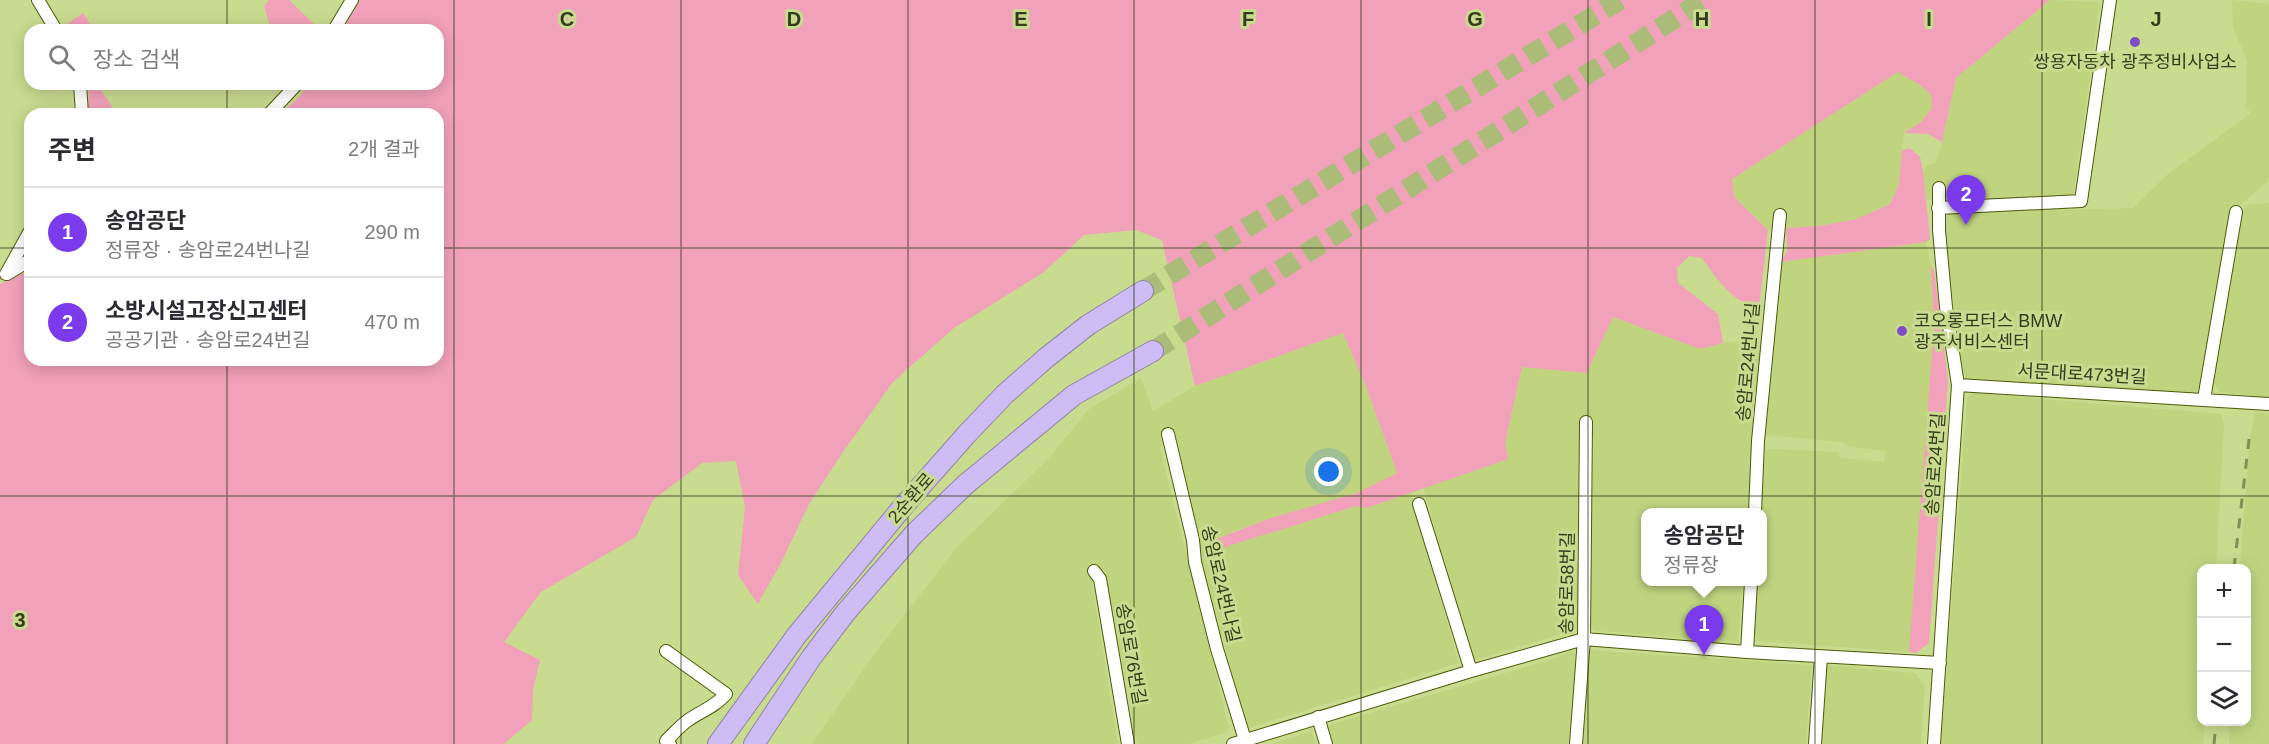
<!DOCTYPE html>
<html lang="ko">
<meta charset="utf-8">
<style>
:root{--surface:#fff;--page:#f2f2f3;--text:#2b2b33;--muted:#7c7c81;--line:#e1e1e2;--accent:#7c3aed}
body{margin:0;font-family:Arial,"Noto Sans KR",sans-serif;background:var(--page);color:var(--text)}
.controls{position:absolute;right:18px;bottom:18px;display:grid;overflow:hidden;border-radius:12px;box-shadow:0 3px 15px #0003}
.controls button{width:54px;height:54px;display:grid;place-items:center;padding:0;border:0;border-bottom:2px solid var(--line);background:var(--surface);color:var(--text);font:30px sans-serif}
.you{position:absolute;left:1329px;top:472px;width:21px;height:21px;margin:-15px;border:4px solid #fff;border-radius:50%;background:#1a73e8;box-shadow:0 0 0 9px #1a73e833}
.badge{display:grid;place-items:center;width:39px;height:39px;border-radius:50%;background:var(--accent);color:#fff;font-size:20px;font-weight:700}
.pin{position:absolute;translate:-50% -50px;filter:drop-shadow(0 2px 3px #0008)}
.pin::after{content:'';position:absolute;top:32px;width:21px;height:18px;background:inherit;clip-path:polygon(0 0,100% 0,50% 100%)}
.popup{position:absolute;left:1641px;top:508px;width:126px;height:78px;box-sizing:border-box;display:grid;place-content:center;border-radius:12px;background:var(--surface);filter:drop-shadow(0 2px 4px #0005);font-size:20px;white-space:nowrap;color:var(--muted)}
.popup b{font-size:22px;color:var(--text)}
.popup::after{content:'';position:absolute;left:50%;top:100%;margin-left:-12px;border:12px solid transparent;border-top-color:var(--surface)}
.list{margin:0;padding:0;list-style:none}
h2{display:flex;justify-content:space-between;align-items:center;height:78px;margin:0;padding:0 24px;font-size:26px}
h2 small{font-size:20px;font-weight:400;color:var(--muted)}
.list li{display:grid;grid-template-columns:39px 1fr auto;gap:18px;align-items:center;box-sizing:border-box;height:90px;padding:0 24px;border-top:2px solid var(--line)}
.list b{display:block;font-size:22px;white-space:nowrap}
.list p{margin:0;font-size:20px;white-space:nowrap;color:var(--muted)}
.list em{font-size:20px;font-style:normal;color:var(--muted)}
.icon{flex:none;width:33px;height:33px;fill:none;stroke:currentColor;stroke-width:2;stroke-linecap:round;stroke-linejoin:round}
.map{position:relative;flex:none;width:2269px;height:744px;overflow:hidden}
.search{position:absolute;background:var(--surface);box-shadow:0 3px 15px #0003;left:24px;top:24px;width:420px;height:66px;display:flex;align-items:center;gap:15px;box-sizing:border-box;padding:0 21px;border-radius:18px;color:var(--muted);font-size:22px}
.panel{position:absolute;background:var(--surface);box-shadow:0 3px 15px #0003;left:24px;top:108px;width:420px;height:258px;border-radius:18px}
.map>svg:first-child{display:block}
.built{fill:#c0d47f}
.green{fill:#f2a1ba}
.lines{fill:none;stroke-linecap:round;stroke-linejoin:round}
.trunk-tunnel{stroke:#abbb78;stroke-width:20;stroke-dasharray:20 10;stroke-linecap:butt}
.minor-casing{stroke:#4c5a06;stroke-width:14}
.trunk-casing{stroke:#9184a7;stroke-width:22}
.minor{stroke:#fff;stroke-width:12}
.trunk{stroke:#cebcf4;stroke-width:20}
.rail{stroke:#828e58;stroke-width:3;stroke-dasharray:10 10;stroke-linecap:butt}
.grid{fill:none;stroke:#353c1d;stroke-width:1.5;stroke-opacity:0.55}
.poi-dot{fill:#7f4dc5;stroke:#c9db8f;stroke-width:2}
.labels{text-anchor:middle;dominant-baseline:central;stroke-width:6;stroke-linejoin:round;paint-order:stroke}
.poi-label{font-size:18px;fill:#353c1d;stroke:#c9db8f}
.street-label{font-size:18px;fill:#353c1d;stroke:#c9db8f}
.grid-label{font-size:20px;text-anchor:middle;font-weight:bold;fill:#353c1d;stroke:#c9db8f;stroke-width:6;stroke-linejoin:round;paint-order:stroke}
</style>
<div class="map">
<svg width="2269" height="744" viewBox="0 0 2269 744">
<rect width="100%" height="100%" fill="#c9db8f"/>
<path class="built" d="M2050,0L2100,2L2074,192L2068,199L1947,201L1926,199L1923,171L1928,165L1935,163L1941,147L1956,78Z
M2232,0L2269,4V180L2239,206L2231,205L2199,387L2193,394L1966,379L1960,360L1946,241V217L1950,212L2133,208L2169,173L2251,113L2246,107L2247,61L2233,27Z
M1898,72L1920,85L1931,95L1932,108L1921,122L1904,133L1899,184L1890,203L1858,219L1819,226L1768,230L1734,197L1732,179Z
M2269,203V398L2220,392L2215,386L2213,373L2240,214L2249,204Z
M1926,242L1931,266L1934,325L1909,652L1758,641L1753,629L1757,582H1762L1761,512L1765,451L1772,449L1838,452L1841,458L1884,462L1886,451L1849,447L1843,442L1765,435L1781,262Z
M1613,317L1700,349L1723,343L1761,340L1747,512H1646V582H1742L1738,642L1595,631L1589,623L1594,436H1583L1578,629L1472,661L1423,487L1508,459L1505,444L1522,367L1587,373Z
M1343,333L1367,389L1397,473L1357,493L1233,531L1209,551L1356,506L1367,508L1410,492L1459,663L1249,728L1246,726L1197,546L1171,443L1160,447L1229,728L1227,732L1189,744H1137L1105,571L1097,565L1089,564L1118,744H812L872,657L957,547L1048,459L1089,409L1141,378L1153,411L1195,386Z
M1974,393L2221,414L2224,424L2216,568H2202V722H2205L2203,744H1941L1967,398Z
M2255,412L2269,414V744H2229V722H2246V568H2240L2249,444Z
M1590,650L1812,665L1806,744H1583Z
M1572,651L1576,655L1569,744H1331L1326,726L1552,659Z
M1826,665L1915,673L1925,686L1921,744H1820Z
M1312,731L1316,744H1271Z"/>
<path class="green" d="M269,0H289L320,30H271L264,6Z
M359,0H2050L1956,78L1942,142L1928,134L1904,133L1921,122L1932,108L1931,95L1920,85L1898,72L1732,179L1734,197L1768,230L1759,308C1733,303 1717,279 1702,258L1689,256L1677,268L1678,283L1718,314L1723,343L1700,349L1613,317L1587,373L1522,367L1505,443L1508,459L1367,508L1356,506L1209,552L1208,542L1271,518L1357,493L1397,473L1367,389L1343,333L1195,386L1162,240L1136,230L1084,235L1044,272L954,328L893,382L843,452L809,504L782,561L758,604L738,575L745,507L736,461L702,463L653,500L636,537L541,592L504,642L540,660L533,690L532,720L504,744H0V284L30,270V360H438V114H280L300,96L308,84H438V30H343Z
M83,13L94,30H65L63,27Z
M89,84H97L117,114H88Z
M1910,148L1920,157L1923,171L1930,239L1926,242L1781,262L1787,251L1786,228L1819,226L1857,219L1890,204L1899,184L1902,150Z
M1931,266L1934,270L1948,381L1929,643L1916,653L1909,652L1934,325Z"/>
<g class="lines">
<path class="trunk-tunnel" d="M1143,291L1620,0
M1153,351L1704,0"/>
<g class="minor-casing">
<path id="minor" d="M38,0L56,30
M334,30L352,0
M80,84L82,114
M269,114L297,84
M1938,208L2081,201L2110,0
M6,274L30,231
M7,274L30,260
M1958,385L2269,404
M2204,399L2236,212
M1168,434L1193,540L1195,562L1217,649L1245,740
M1419,504L1471,671
M1755,512L1758,441L1780,215
M1094,571L1100,579L1128,744
M666,651L726,694C715,707 701,711 687,721C679,727 673,734 666,741L670,744
M1747,652L1751,582
M1318,717L1326,744
M1233,744L1471,671L1584,639L1747,652L1940,663
M1576,744L1584,639L1586,422
M1815,744L1821,657
M1934,744L1958,385L1946,307L1939,230V188"/>
</g>
<g class="trunk-casing">
<path id="trunk" d="M718,744L797,635L906,503L966,435L1005,394L1046,358L1088,325L1143,291
M754,744L811,658L846,612L914,534L965,485L1074,395L1153,351"/>
</g>
<use href="#minor" class="minor"/>
<use href="#trunk" class="trunk"/>
<path class="rail" d="M2234,568L2250,431
M2214,744L2216,722"/>
</g>
<path class="grid" d="M227,0V30M454,0V744M681,0V744M908,0V744M1134,0V744M1361,0V744M1588,0V744M1815,0V744M2042,0V744M227,84V114M0,248H30M438,248H2269M227,360V744M0,496H2269"/>
<g class="poi-dot">
<circle cx="2135" cy="42" r="6"/>
<circle cx="1902" cy="331" r="6"/>
</g>
<g class="labels">
<g class="poi-label">
<text x="2135" y="62">쌍용자동차 광주정비사업소</text>
<text x="1914" y="321" text-anchor="start">코오롱모터스 BMW<tspan x="1914" dy="21">광주서비스센터</tspan></text>
</g>
<g class="street-label">
<text transform="translate(1748 362) rotate(-85)">송암로24번나길</text>
<text transform="translate(2082 374) rotate(3)">서문대로473번길</text>
<text transform="translate(1935 464) rotate(-86)">송암로24번길</text>
<text transform="translate(911 498) rotate(-49)">2순환로</text>
<text transform="translate(1567 583) rotate(-89)">송암로58번길</text>
<text transform="translate(1221 584) rotate(77)">송암로24번나길</text>
<text transform="translate(1131 654) rotate(80)">송암로76번길</text>
</g>
</g>
<g class="grid-label">
<text x="567" y="26">C</text>
<text x="794" y="26">D</text>
<text x="1021" y="26">E</text>
<text x="1248" y="26">F</text>
<text x="1475" y="26">G</text>
<text x="1702" y="26">H</text>
<text x="1929" y="26">I</text>
<text x="2156" y="26">J</text>
<text x="20" y="627">3</text>
</g>
</svg>
<div class="controls">
<button>+</button>
<button>−</button>
<button><svg class="icon" aria-label="layers" viewBox="0 0 24 24"><path d="M12 4l9 5-9 5-9-5zM3 14l9 5 9-5"/></svg></button>
</div>
<div class="you"></div>
<div class="pin badge" style="left:1704px;top:655px">1</div>
<div class="popup"><b>송암공단</b>정류장</div>
<div class="pin badge" style="left:1966px;top:225px">2</div>
<div class="search"><svg class="icon" aria-label="search" viewBox="0 0 24 24"><circle cx="10" cy="10" r="6"/><path d="M15 15l6 6"/></svg>장소 검색</div>
<section class="panel">
<h2>주변<small>2개 결과</small></h2>
<ul class="list">
<li><span class="badge">1</span><div><b>송암공단</b><p>정류장 · 송암로24번나길</p></div><em>290 m</em></li>
<li><span class="badge">2</span><div><b>소방시설고장신고센터</b><p>공공기관 · 송암로24번길</p></div><em>470 m</em></li>
</ul>
</section>
</div>
